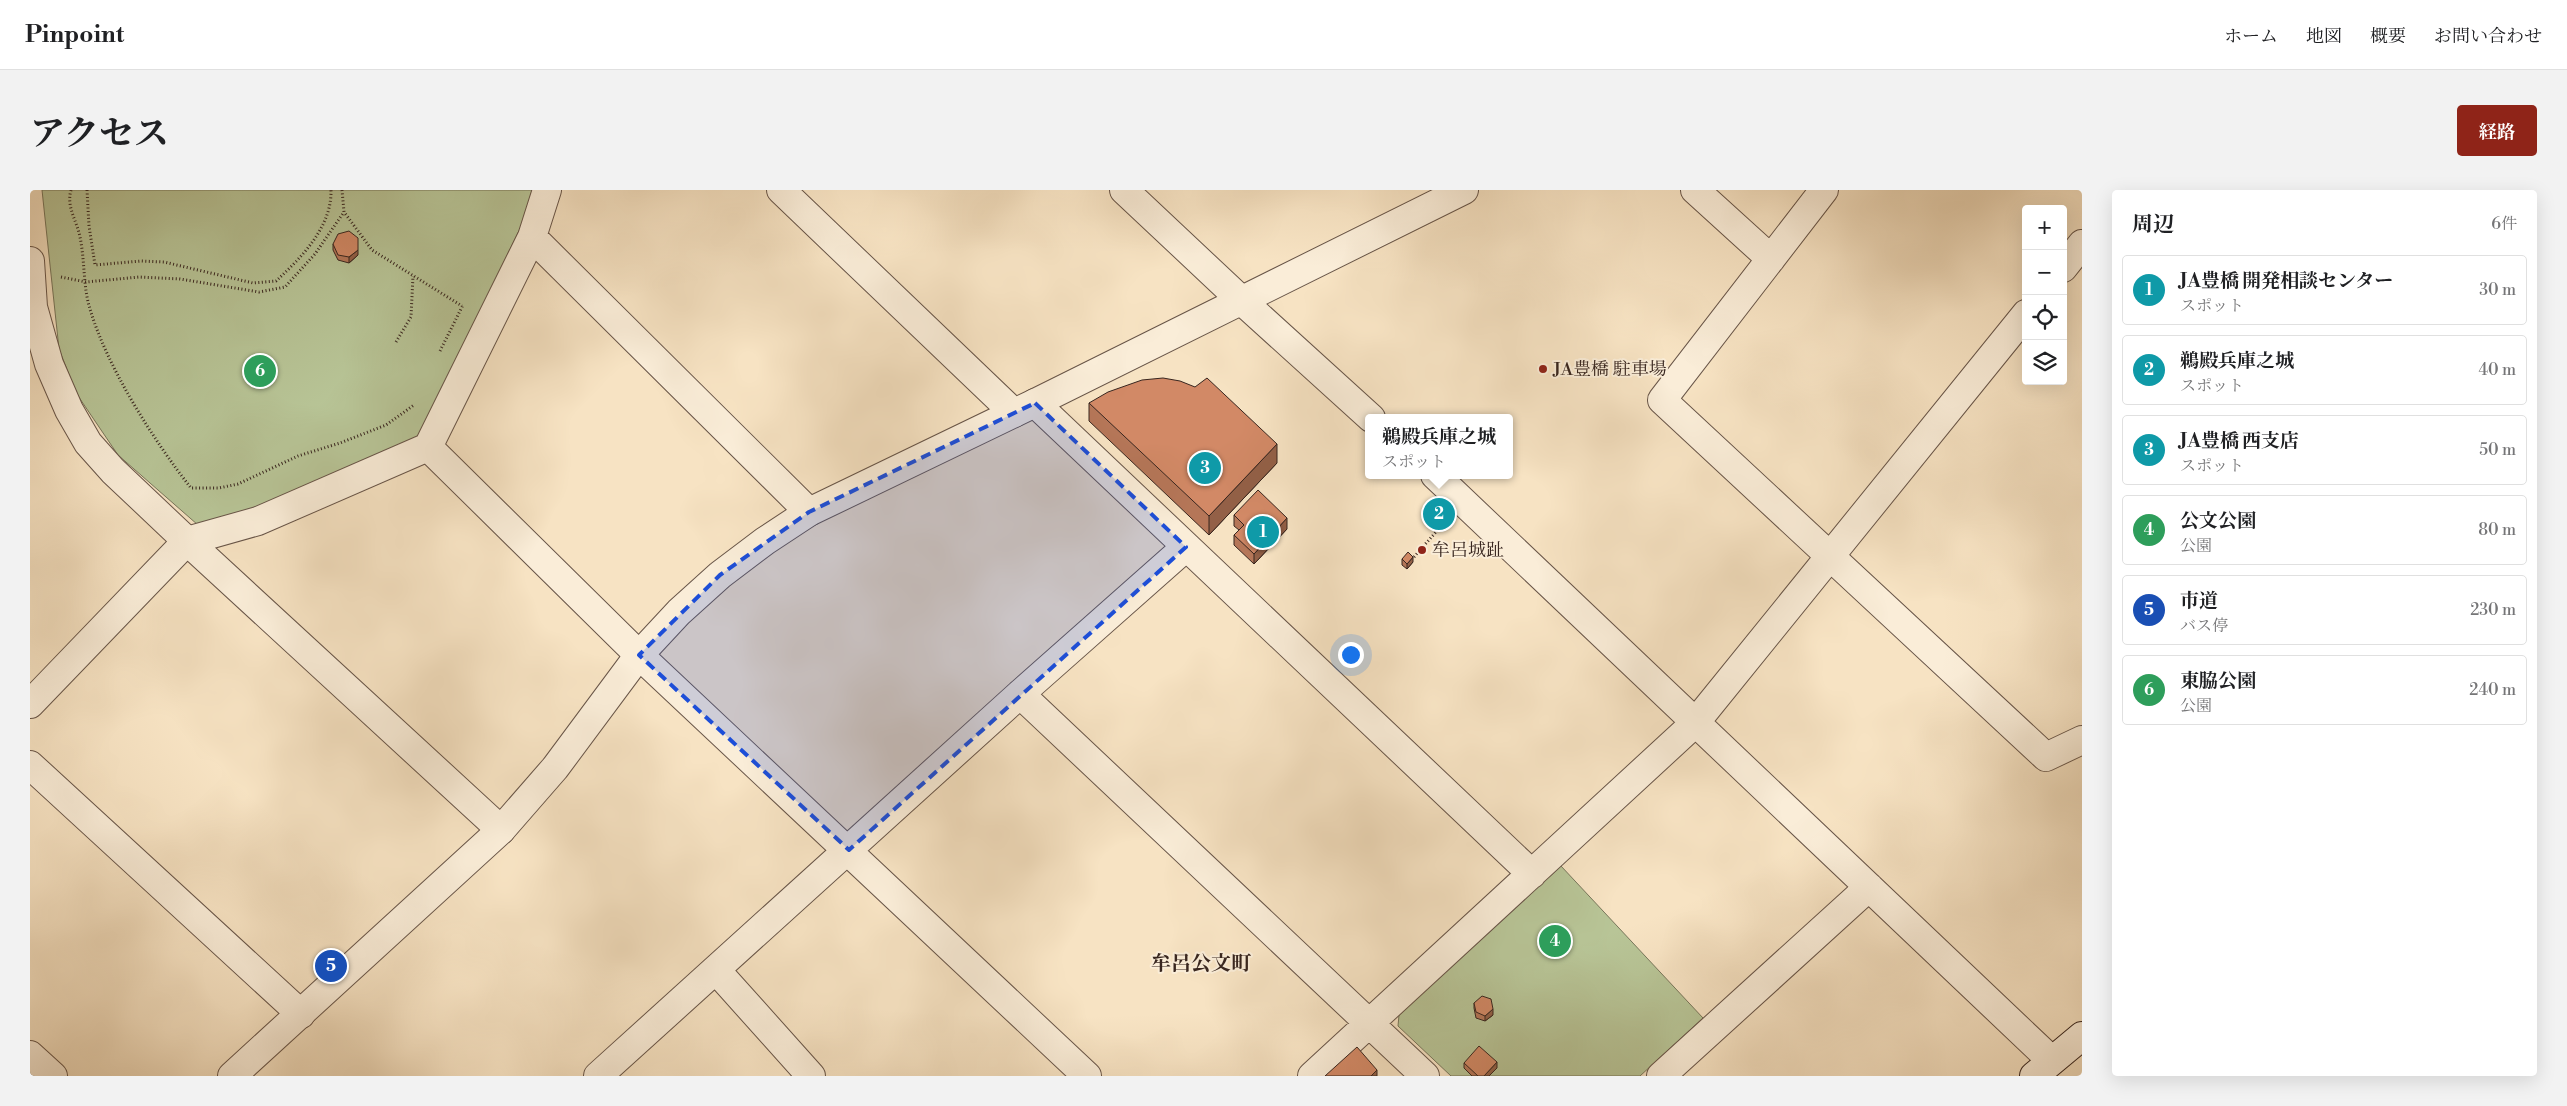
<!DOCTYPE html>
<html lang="ja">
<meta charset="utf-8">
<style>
:root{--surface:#fff;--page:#f2f2f2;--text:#202124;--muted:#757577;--line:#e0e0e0;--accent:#8f2418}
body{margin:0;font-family:"Libre Bodoni","Noto Serif JP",serif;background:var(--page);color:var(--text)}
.controls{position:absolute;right:15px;top:15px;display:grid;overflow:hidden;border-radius:5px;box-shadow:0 5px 20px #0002}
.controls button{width:45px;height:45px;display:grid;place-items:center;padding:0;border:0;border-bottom:1px solid var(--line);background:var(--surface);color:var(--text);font:25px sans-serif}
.you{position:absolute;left:1320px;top:464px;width:18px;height:18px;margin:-12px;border:4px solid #fff;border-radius:50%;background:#1a73e8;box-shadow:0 0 0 8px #1a73e833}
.badge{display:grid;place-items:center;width:32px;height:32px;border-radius:50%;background:var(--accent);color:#fff;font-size:16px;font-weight:700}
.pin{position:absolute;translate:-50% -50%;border:2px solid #fff;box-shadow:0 1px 5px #0006}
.popup{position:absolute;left:1335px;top:224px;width:148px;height:65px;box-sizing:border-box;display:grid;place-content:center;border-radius:5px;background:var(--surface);filter:drop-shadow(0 1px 4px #0005);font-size:16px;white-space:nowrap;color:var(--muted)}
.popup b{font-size:19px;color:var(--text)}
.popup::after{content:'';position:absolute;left:50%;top:100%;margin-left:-10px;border:10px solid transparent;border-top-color:var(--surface)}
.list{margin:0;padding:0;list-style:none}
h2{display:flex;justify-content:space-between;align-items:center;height:65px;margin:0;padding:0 20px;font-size:21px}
h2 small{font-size:16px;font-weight:400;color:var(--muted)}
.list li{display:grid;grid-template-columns:32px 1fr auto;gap:15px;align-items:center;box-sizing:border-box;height:70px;margin:0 10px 10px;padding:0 10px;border:1px solid var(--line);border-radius:5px}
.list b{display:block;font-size:19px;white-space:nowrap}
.list p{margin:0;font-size:16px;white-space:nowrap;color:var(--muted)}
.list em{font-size:16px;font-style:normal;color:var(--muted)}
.icon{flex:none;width:28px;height:28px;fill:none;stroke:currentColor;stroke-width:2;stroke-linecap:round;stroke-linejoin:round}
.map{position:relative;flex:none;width:2052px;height:886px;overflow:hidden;border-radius:5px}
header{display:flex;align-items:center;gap:30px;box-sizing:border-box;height:70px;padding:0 25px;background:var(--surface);border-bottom:1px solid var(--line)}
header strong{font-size:24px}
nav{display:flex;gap:28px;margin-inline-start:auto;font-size:18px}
.intro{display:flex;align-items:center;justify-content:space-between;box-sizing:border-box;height:120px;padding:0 30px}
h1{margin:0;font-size:35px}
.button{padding:12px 22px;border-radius:5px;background:var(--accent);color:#fff;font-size:18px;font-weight:700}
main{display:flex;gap:30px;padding:0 30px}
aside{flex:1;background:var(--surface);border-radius:5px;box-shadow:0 5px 20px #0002}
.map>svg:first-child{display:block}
.green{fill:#b8c597;stroke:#78765b}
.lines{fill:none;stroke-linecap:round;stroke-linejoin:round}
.minor-casing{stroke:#685548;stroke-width:30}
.tertiary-casing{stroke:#685548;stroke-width:30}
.secondary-casing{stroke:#38261f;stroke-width:30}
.path{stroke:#38261f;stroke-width:3;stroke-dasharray:1 2.5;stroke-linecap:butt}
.minor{stroke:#faedd8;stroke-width:28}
.tertiary{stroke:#faedd8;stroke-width:28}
.secondary{stroke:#faedd8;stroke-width:28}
.wall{fill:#b57658;stroke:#38261f}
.shaded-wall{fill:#936047;stroke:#38261f}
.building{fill:#d28966;stroke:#38261f}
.marked{fill:#1d4ed8;fill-opacity:0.2;stroke:#1d4ed8;stroke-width:4;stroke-dasharray:10 6;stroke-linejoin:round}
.poi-dot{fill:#8f2418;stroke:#faedd8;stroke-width:2}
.labels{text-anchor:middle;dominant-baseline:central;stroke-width:4;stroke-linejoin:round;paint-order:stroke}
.poi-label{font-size:18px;fill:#38261f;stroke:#faedd8;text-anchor:start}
.quarter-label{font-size:20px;font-weight:bold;fill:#38261f;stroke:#faedd8}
</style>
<header>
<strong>Pinpoint</strong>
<nav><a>ホーム</a><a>地図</a><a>概要</a><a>お問い合わせ</a></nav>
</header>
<div class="intro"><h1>アクセス</h1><a class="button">経路</a></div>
<main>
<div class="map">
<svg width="2052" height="886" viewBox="0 0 2052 886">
<rect width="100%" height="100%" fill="#f7e3c3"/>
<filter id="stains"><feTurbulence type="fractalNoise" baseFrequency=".004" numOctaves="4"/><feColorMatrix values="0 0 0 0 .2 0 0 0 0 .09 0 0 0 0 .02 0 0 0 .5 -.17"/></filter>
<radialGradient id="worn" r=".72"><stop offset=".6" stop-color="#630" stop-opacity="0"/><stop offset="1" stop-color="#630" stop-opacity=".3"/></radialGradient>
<path class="green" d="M12,0H505L499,20L390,247L220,321L168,335L88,265L46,203L29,159Z
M1531,676L1673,828L1610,886H1421L1368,836L1369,825Z"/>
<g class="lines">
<g class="minor-casing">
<path id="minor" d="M751,0L984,223
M1094,0L1211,110L1341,228
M1665,0L1741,69
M1794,0L1632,210L2016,567L2052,550
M502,47L779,322
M0,71L3,117L19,174L39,220L58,253L83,281L157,351L471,640
M2033,78L2052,54
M1005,213L1502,684
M398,257L609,465L1057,886
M1405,285L2021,870
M990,504L1395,886
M0,514L157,351L228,331L398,257L502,47L517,0
M0,575L271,824
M686,780L781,886
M0,865L23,886
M568,886L990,504L1156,357
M1282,886L1665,533L1996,124
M1631,886L1839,697"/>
</g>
<g class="tertiary-casing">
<path id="tertiary" d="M202,886L471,640L525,578L609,465L649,422L690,385L735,351L779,322L1005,213L1434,0"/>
</g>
<g class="secondary-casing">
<path id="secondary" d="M2004,886L2052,846"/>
</g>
<path class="path" d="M41,0C36,17 47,31 50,47C55,71 53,97 60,119C77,177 124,251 161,298H189L208,294L268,266L310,253L356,235L384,215
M57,0L59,36L65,75L111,71L134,72L223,93L246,91C271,68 302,37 301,0
M312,0L314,22L342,60L432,116
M31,87L56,92L109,87L150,89L229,102L255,97L285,64L314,22
M366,152L381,127L383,86
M410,161L433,115
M1384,367L1413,334"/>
<use href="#minor" class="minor"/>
<use href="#tertiary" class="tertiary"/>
<use href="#secondary" class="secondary"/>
</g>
<path class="wall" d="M303,54L328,65L319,73L308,70L303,60Z
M1059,213L1247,273L1179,345L1059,231Z
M1204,325L1257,339L1224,374L1204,355V345L1209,340L1204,336Z
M1372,369L1383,372L1377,379L1372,375Z
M1444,813L1463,825L1455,831L1446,828L1444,818Z
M1434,873L1467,878L1459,886H1442L1434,878Z"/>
<path class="shaded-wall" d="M328,60V65L319,73V67Z
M1247,254V273L1179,345V326Z
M1257,328V339L1224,374V364Z
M1383,367V372L1377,379V374Z
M1463,819V825L1455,831V826Z
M1467,872V878L1459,886H1454Z
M1347,880V886H1341Z"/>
<path class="building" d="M319,41L328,48V60L319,67L308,65L303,54L308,44Z
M1133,188L1150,191L1165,197L1177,188L1247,254L1179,326L1059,213L1078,202L1112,190Z
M1228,300L1257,328L1224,364L1204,345L1214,335L1204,325Z
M1378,362L1383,367L1377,374L1372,369Z
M1452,806L1461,809L1463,819L1455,826L1446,822L1444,813Z
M1449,856L1467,872L1454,886H1448L1434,873Z
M1327,857L1347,880L1341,886H1295Z"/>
<path class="marked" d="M1005,213L1156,357L819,660L609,465L690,385L779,322Z"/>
<g class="poi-dot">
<circle cx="1513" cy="179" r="5"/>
<circle cx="1392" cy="360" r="5"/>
</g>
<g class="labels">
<g class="poi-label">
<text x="1523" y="179">JA豊橋 駐車場</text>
<text x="1402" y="360">牟呂城趾</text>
</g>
<g class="quarter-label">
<text x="1171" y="774">牟呂公文町</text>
</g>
</g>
<rect width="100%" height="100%" filter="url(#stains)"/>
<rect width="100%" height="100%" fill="url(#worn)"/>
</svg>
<div class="controls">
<button>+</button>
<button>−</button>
<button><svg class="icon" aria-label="locate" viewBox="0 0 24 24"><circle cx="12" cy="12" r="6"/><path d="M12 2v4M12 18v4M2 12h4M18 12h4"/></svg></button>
<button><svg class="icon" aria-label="layers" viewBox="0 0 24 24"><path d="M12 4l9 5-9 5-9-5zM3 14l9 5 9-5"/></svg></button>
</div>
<div class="you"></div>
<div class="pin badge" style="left:1233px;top:342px;background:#0f9aa8">1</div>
<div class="pin badge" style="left:1409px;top:324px;background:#0f9aa8">2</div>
<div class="popup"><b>鵜殿兵庫之城</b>スポット</div>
<div class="pin badge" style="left:1175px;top:278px;background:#0f9aa8">3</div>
<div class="pin badge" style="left:1525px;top:751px;background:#2e9e5b">4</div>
<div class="pin badge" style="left:301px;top:776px;background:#1a4fb4">5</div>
<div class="pin badge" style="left:230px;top:181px;background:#2e9e5b">6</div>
</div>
<aside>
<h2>周辺<small>6件</small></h2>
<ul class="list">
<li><span class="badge" style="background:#0f9aa8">1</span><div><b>JA豊橋 開発相談センター</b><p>スポット</p></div><em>30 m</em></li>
<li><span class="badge" style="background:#0f9aa8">2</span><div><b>鵜殿兵庫之城</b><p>スポット</p></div><em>40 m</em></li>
<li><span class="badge" style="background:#0f9aa8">3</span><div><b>JA豊橋 西支店</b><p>スポット</p></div><em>50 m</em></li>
<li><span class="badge" style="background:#2e9e5b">4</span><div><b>公文公園</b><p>公園</p></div><em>80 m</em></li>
<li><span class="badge" style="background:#1a4fb4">5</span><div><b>市道</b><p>バス停</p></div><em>230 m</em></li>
<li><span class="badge" style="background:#2e9e5b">6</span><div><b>東脇公園</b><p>公園</p></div><em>240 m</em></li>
</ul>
</aside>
</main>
